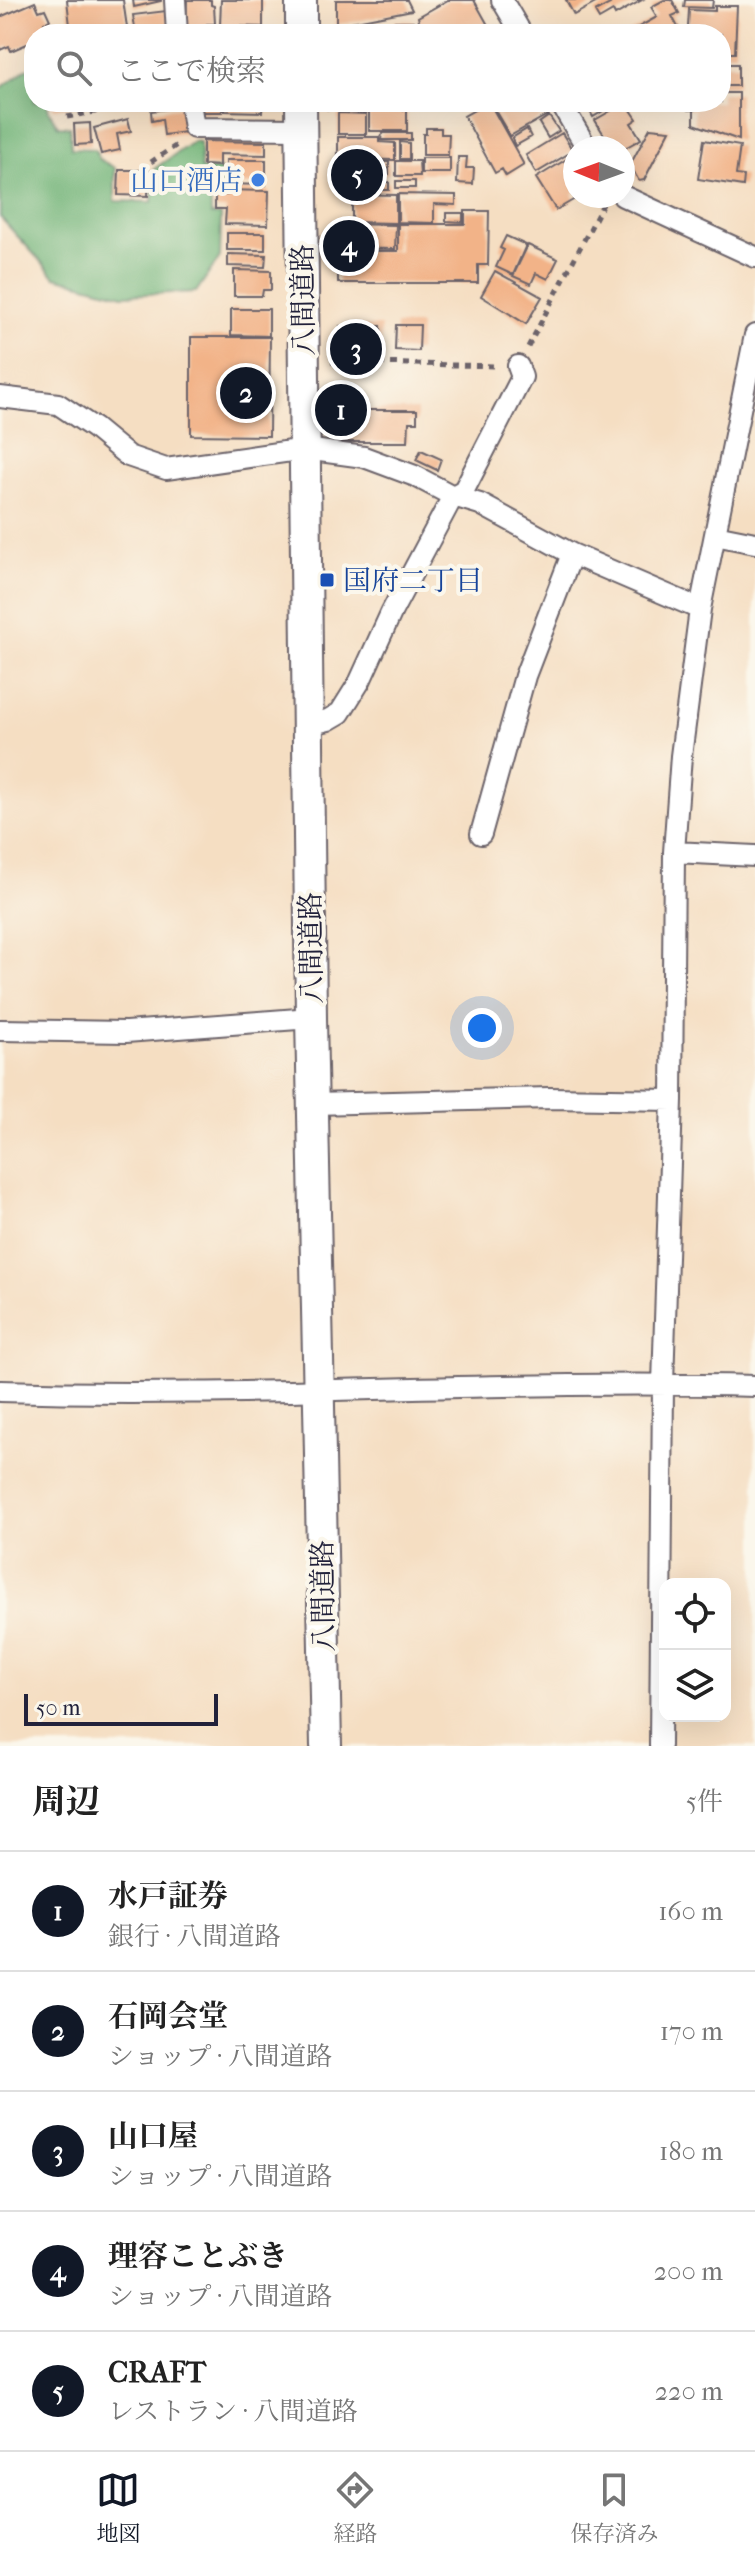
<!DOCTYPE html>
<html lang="ja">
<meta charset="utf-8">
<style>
:root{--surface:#fff;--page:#f6f6f6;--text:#222;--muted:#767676;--line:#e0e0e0;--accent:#111827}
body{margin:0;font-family:"IM FELL French Canon","Noto Serif JP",serif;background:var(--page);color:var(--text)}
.controls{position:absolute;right:24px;bottom:24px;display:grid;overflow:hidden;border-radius:16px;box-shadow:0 8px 32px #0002}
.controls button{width:72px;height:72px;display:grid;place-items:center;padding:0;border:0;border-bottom:2px solid var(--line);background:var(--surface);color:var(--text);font:40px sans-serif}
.compass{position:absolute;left:563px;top:136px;width:72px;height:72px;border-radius:50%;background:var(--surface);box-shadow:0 8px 32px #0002;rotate:271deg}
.scale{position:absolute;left:24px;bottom:20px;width:194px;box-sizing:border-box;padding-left:8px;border:4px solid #22223b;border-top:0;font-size:22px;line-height:28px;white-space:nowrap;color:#22223b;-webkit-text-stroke:6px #fbf7ec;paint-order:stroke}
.you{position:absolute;left:482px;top:1028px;width:28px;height:28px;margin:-20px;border:6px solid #fff;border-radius:50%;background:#1a73e8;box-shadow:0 0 0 12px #1a73e833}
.badge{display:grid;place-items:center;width:52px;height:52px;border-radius:50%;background:var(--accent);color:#fff;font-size:26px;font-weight:700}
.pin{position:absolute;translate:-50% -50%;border:4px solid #fff;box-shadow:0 2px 8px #0006}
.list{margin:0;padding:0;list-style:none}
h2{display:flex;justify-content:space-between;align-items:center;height:104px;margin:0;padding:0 32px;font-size:34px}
h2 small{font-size:26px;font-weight:400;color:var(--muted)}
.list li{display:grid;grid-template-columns:52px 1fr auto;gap:24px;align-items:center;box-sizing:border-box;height:120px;padding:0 32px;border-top:2px solid var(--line)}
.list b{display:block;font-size:30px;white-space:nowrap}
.list p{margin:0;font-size:26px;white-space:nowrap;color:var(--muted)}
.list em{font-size:26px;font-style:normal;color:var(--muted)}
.icon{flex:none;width:44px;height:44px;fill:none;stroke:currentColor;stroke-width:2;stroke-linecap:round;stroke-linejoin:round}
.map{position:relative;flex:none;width:755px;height:1746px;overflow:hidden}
.search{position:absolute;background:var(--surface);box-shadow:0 8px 32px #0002;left:24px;right:24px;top:24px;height:88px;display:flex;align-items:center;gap:20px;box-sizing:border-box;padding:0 28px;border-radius:32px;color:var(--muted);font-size:30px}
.sheet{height:704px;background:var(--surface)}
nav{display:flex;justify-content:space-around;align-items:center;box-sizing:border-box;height:112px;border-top:2px solid var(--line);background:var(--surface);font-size:22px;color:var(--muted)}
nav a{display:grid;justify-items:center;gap:4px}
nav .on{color:var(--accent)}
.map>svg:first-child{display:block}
.forest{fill:#72b478;stroke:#4a6b5a;stroke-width:2}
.building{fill:#f2b388}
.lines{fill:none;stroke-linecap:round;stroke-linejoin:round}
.minor-casing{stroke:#6c646a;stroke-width:24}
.secondary-casing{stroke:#6c646a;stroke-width:34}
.path{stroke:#6c646a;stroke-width:5;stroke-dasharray:6 6;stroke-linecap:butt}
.minor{stroke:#fff;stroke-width:20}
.secondary{stroke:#fff;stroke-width:30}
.shop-dot{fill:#3f7fe0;stroke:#fbf7ec;stroke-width:3}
.transit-dot{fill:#1a4fb4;stroke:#fbf7ec;stroke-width:3}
.labels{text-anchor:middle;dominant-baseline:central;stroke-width:8;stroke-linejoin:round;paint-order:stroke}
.shop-label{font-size:28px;fill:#366cbe;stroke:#fbf7ec;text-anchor:end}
.street-label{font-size:28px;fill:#22223b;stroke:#fbf7ec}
.transit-label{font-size:28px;fill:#164399;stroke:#fbf7ec;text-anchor:start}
</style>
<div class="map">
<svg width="755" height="1746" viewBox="0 0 755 1746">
<rect width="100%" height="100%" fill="#fbf7ec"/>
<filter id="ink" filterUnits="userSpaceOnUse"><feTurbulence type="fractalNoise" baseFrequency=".0125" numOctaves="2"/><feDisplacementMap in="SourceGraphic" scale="16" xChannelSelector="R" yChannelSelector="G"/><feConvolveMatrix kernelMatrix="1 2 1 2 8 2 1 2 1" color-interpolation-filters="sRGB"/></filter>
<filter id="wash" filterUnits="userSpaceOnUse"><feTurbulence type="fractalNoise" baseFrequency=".006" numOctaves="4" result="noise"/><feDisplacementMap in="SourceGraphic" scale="32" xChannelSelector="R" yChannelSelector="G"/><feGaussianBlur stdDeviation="1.8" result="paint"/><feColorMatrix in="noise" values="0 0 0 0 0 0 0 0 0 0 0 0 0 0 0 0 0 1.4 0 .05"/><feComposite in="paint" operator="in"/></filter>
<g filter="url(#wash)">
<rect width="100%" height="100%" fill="#f5dec2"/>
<path class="forest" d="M34,68V102H47L49,111L58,126L70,127L71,148L95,149L99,159L115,168V201L152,202L154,169L194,141L200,142L201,169H220L221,191L211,190V215H221L220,257L196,292L123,295L55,277L0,217V89L26,69Z"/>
<g id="blocks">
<path class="building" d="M67,0H123L128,34H71Z
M133,0H161V1L134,7Z
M187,0H211V5L214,6L215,24H207V29H186Z
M221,0H263V27L220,26Z
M336,0H407L412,10L336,25Z
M448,0H474L493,34H423L418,17Z
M566,0H601L574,15Z
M607,0H642L615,15L613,11L599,19L595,12L610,4Z
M664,0H672L679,13L672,16L680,31L674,34H626L657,17L651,7Z
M685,0H713L712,8L684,7Z
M35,2L39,11L45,9L50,20L44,23L49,34H34V41L11,51L9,46L0,50V17Z
M715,6H737L735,53H721V34H706L707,28L688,27L689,10L715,11Z
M166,11L169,32L136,34L133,15Z
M395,21H414L416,34H397Z
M360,29H387V34H345Z
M721,64H738V86H721Z
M721,93H739V140L694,124V110H688V102H721Z
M52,102H86V104L53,109Z
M199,102H222V112H199Z
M225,102H263L262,112L225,111Z
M489,102L524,165L506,176L502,169L495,173L464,116Z
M490,102H542L549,114L510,136Z
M585,102H618L593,117Z
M621,105L624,110L629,107L637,119L631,123L641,139L623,149L612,148L595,120Z
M183,107L186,132L164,135L162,119L152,121L151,111Z
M369,110H407V131H369Z
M338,113L366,114V134H338Z
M549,116L559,131L548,138L539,123Z
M128,119L131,131L117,134L120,150L101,154L94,128Z
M90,123L91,144L75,145L74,124Z
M426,128H441V134H449L448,155H423V134H426Z
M650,128L670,130L644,180L639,181L630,165Z
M527,129L531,137L515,146L512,138Z
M382,133H411V140H381Z
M562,133L573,151L536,173L526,155Z
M338,137H379V142L395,143V160L338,159Z
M704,140L740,146L736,175L744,176L743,186L698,179Z
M203,141L266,142V155L219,154V166L203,165Z
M400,142L409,143V159H400Z
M575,154V192L572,194L575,199L556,210L536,178Z
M458,157H467L466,168H474L473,184L457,183Z
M421,158H450V173H421Z
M226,160H266V185L226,184Z
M396,161H419L420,176H396Z
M337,162H389V174H384V182H389V190H337Z
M119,170H149L148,196L118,195Z
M396,181H415V188H396Z
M227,190L269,191L268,225L225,224L226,209H215V195H227Z
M352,194L396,195V223L352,222Z
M398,194L456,195V205L434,204V223L398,222Z
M465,211H489L488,265H478V283H338V251H398V224H465Z
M446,213H463V222L446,221Z
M337,224L396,225L395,249L336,248Z
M227,233H265V250H227Z
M506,236L526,245L513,275L496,267L504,250L500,248Z
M528,245L558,259L548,279L536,273L531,284L513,276Z
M228,254L266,255L265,267L228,266Z
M234,270L271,271V290H263L262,296H234Z
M495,271L542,297L526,324L481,296Z
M231,309H269V336L231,335Z
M396,325H420L419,351L395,350Z
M340,326H381L380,355H340Z
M191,337H270L269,436L191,435Z
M341,410H417V422H409L408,442H341Z
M421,450L441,459L437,470L416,460Z"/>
</g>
</g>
<g filter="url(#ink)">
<use href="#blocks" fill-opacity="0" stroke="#6c646a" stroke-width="2"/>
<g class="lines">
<g class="minor-casing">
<path id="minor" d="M175,0L177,34
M502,0L522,34
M190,102L194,128L301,129
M560,102L587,148
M623,196L755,257
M0,397L58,404L94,428L128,456L166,469L305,449L364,457L415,476L453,496L480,504L572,554L700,609
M715,535L755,543
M308,725L328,720L340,713L360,681L392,611L453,496L464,490L522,377L518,366
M481,834L525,676L572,554
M674,852L755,856
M0,1030L126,1032L311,1018
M314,1104L549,1098L672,1100
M0,1391C252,1399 503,1379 755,1386
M660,1746L663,1384L672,1100L674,852L681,756L700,609L755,335"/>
</g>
<g class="secondary-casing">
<path id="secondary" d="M301,0V34
M301,102L311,1018L326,1746"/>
</g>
<path class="path" d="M326,108L377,102
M67,117L150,102
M151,162L180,143
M528,347L603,204
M331,362L497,366"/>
<use href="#minor" class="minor"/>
<use href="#secondary" class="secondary"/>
</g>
</g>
<circle class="shop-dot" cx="258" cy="180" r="8"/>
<rect class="transit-dot" x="319" y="572" width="16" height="16" rx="4"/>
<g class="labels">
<g class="shop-label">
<text x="242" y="180">山口酒店</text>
</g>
<g class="street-label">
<text transform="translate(303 300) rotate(-91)">八間道路</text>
<text transform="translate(311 948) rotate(-91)">八間道路</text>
<text transform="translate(323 1596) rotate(-91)">八間道路</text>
</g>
<g class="transit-label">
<text x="343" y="580">国府二丁目</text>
</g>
</g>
</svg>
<div class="controls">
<button><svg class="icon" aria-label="locate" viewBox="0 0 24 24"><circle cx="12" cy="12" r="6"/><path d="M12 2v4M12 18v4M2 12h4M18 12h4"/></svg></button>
<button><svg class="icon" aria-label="layers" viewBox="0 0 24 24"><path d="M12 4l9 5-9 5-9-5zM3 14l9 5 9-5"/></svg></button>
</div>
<svg class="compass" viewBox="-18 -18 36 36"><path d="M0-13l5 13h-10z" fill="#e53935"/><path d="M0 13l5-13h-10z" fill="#767676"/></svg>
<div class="scale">50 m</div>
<div class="you"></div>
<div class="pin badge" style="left:341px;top:410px">1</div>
<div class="pin badge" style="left:246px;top:393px">2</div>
<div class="pin badge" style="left:356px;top:349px">3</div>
<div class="pin badge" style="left:349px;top:246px">4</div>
<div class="pin badge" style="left:357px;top:175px">5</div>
<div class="search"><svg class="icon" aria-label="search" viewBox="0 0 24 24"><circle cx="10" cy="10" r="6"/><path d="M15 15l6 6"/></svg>ここで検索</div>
</div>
<section class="sheet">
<h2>周辺<small>5件</small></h2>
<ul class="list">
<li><span class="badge">1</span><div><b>水戸証券</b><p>銀行 · 八間道路</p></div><em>160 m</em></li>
<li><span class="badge">2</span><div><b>石岡会堂</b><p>ショップ · 八間道路</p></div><em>170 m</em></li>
<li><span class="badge">3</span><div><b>山口屋</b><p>ショップ · 八間道路</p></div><em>180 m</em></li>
<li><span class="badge">4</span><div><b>理容ことぶき</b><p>ショップ · 八間道路</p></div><em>200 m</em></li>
<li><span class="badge">5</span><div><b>CRAFT</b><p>レストラン · 八間道路</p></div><em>220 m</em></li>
</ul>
</section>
<nav>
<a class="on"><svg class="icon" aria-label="map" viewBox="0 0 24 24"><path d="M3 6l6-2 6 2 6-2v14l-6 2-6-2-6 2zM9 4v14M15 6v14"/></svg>地図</a>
<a><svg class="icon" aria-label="directions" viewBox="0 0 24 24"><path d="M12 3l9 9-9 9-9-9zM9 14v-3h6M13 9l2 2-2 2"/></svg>経路</a>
<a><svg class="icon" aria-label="saved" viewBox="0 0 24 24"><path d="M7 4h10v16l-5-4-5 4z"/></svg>保存済み</a>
</nav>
